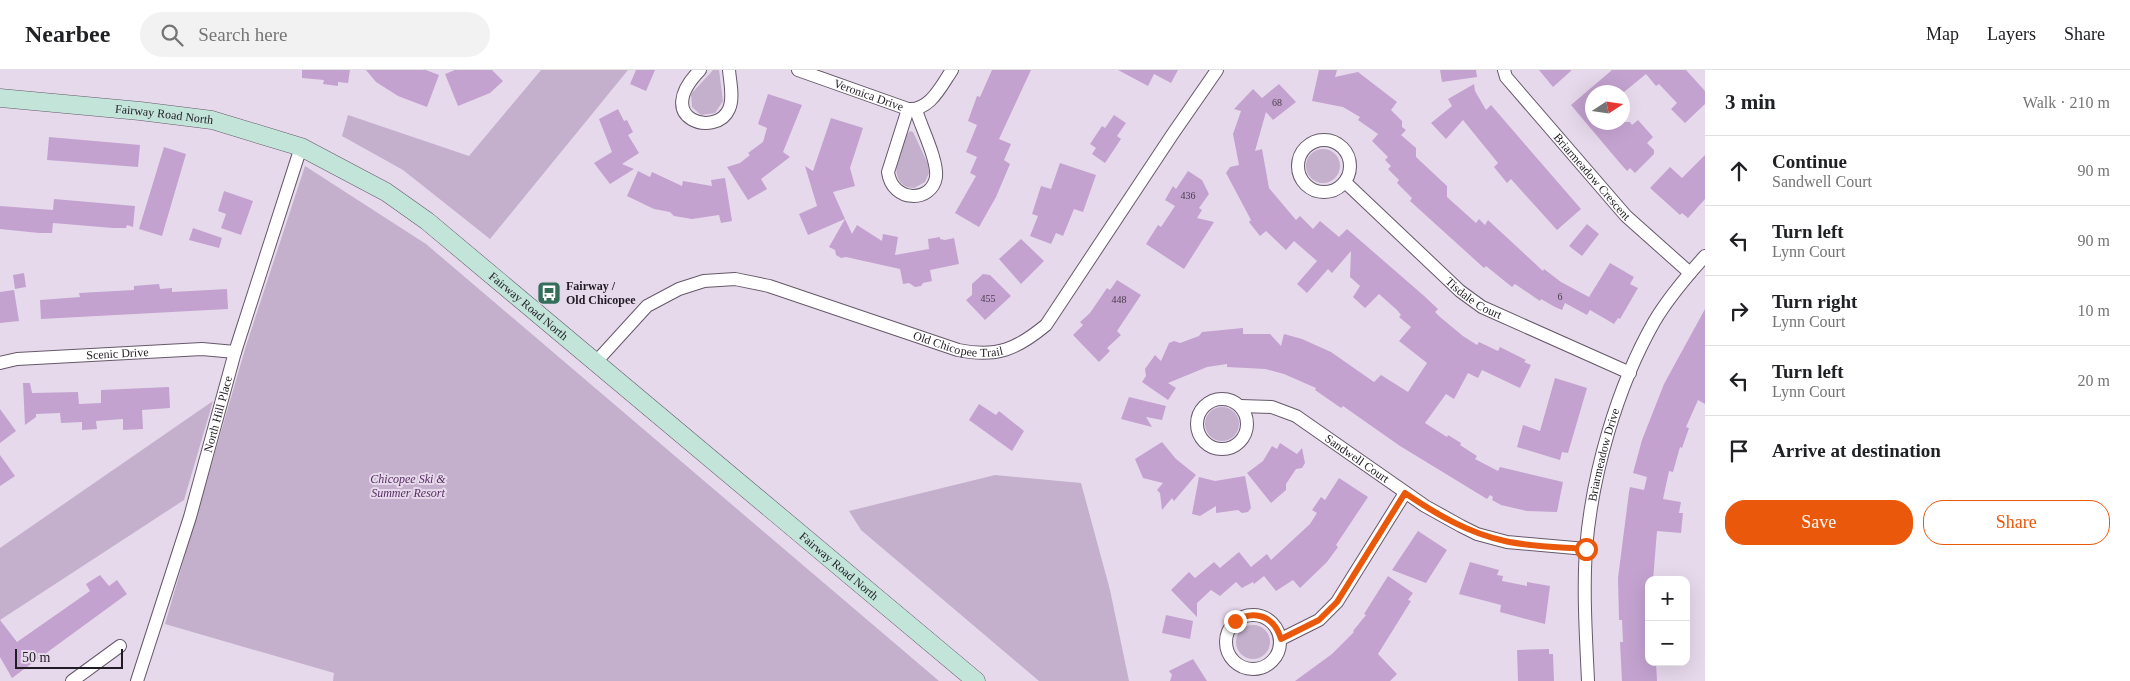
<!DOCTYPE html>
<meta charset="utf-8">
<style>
:root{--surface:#fff;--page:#f2f2f2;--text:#202124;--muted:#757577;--line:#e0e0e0;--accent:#ea580c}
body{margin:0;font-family:Georgia,serif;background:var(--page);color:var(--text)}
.controls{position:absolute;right:15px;bottom:15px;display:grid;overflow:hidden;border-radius:10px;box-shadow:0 5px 20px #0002}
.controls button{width:45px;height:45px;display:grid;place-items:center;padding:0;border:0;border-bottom:1px solid var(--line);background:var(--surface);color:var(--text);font:25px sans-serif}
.compass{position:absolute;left:1585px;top:15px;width:45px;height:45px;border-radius:50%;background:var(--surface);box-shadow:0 5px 20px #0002;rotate:78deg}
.scale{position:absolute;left:15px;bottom:12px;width:108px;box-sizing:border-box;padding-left:5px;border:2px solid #211c23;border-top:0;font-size:14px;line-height:18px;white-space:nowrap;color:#211c23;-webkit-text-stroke:4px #e7d9ec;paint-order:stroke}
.stop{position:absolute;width:15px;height:15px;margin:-11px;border:4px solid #ea580c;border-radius:50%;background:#fff}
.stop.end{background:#ea580c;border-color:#fff;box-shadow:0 1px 5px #0008}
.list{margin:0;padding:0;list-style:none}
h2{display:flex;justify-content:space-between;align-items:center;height:65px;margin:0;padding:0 20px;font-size:21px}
h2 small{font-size:16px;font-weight:400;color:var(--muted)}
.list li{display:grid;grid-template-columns:32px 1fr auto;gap:15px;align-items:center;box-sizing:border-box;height:70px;padding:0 20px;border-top:1px solid var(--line)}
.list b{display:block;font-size:19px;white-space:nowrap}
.list p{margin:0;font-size:16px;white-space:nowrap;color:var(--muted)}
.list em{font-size:16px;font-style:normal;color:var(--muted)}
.actions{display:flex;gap:10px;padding:15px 20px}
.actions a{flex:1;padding:11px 0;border:1px solid var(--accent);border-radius:20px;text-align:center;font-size:18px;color:var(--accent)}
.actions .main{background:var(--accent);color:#fff}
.icon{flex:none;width:28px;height:28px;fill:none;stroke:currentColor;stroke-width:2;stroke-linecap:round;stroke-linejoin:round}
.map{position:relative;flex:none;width:1705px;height:611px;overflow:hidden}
header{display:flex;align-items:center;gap:30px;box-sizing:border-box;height:70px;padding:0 25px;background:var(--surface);border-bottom:1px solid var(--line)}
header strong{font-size:24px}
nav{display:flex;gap:28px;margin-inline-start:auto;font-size:18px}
.search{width:350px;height:45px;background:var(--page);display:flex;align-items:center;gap:12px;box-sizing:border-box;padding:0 18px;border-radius:28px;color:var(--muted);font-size:19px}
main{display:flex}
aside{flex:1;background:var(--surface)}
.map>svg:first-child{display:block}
.green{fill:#c4afcc}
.building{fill:#c3a2cf}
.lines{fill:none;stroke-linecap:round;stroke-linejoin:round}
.minor-casing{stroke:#655969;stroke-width:14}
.secondary-casing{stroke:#655969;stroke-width:19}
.minor{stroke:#fff;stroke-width:12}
.secondary{stroke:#c2e4d9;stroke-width:18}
.route{stroke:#ea580c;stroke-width:6}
.labels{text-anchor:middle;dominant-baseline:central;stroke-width:4;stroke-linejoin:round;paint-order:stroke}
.number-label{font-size:10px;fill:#4a3e4e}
.street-label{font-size:12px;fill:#211c23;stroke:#e7d9ec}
.poi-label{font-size:12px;font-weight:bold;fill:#211c23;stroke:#e7d9ec;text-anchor:start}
.park-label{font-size:12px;font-style:italic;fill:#572d64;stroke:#e7d9ec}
</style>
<header>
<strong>Nearbee</strong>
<div class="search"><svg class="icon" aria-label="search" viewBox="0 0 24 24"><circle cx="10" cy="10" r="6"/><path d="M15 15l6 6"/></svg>Search here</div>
<nav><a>Map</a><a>Layers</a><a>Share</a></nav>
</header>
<main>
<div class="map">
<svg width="1705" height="611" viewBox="0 0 1705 611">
<rect width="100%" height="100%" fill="#e7d9ec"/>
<path class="green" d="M541,0H628L490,169L403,100L342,66L348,45L469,86Z
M713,0H719L723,31L715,43L701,45L692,37L691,24Z
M910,61L913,62L928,94L929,103L925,112L914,118C884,117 899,73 910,61Z
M1306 96a17 17 0 1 1 34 0a17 17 0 1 1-34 0Z
M305,96L426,174L939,611H333L334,603L165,554L246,276Z
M213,331L184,430L0,550V478Z
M1205 354a17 17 0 1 1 34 0a17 17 0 1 1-34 0Z
M995,405L1081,413L1110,520L1129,611H1039L861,460L849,441Z
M1236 572a17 17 0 1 1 34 0a17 17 0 1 1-34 0Z"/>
<path class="building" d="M302,0H350L348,13L338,12V16L323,14L324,10L302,8Z
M366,0H426L439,5L427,37L398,26L376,12Z
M455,0H492L503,11L490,23L458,36L445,4Z
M636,0H655L646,21L630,14Z
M992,0H1031L999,69L1011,74L1004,90L1010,94L996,127L979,157L955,143L976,106L970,103L977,87L966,82L977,55L968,51L977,26L980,27Z
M1118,0H1178L1171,13L1154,4L1148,16Z
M1319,0H1337L1335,7L1358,2L1397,32L1391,40L1402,51V57L1406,60L1401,65L1416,78V87L1447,116V127L1476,153L1479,149L1485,155L1488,150L1543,201L1544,199L1561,212L1589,227L1610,193L1634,207L1630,214L1638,218L1620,249L1618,248L1614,254L1590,240L1587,245L1565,233L1562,240L1555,237L1541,229L1540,231L1515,214L1512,217L1486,196L1484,198L1410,131L1412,128L1397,113L1399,110L1388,99L1391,96L1385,90L1388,87L1372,71L1378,64L1358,50L1360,47L1343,37L1312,31Z
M1440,0H1476L1477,7L1442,12Z
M1539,0H1572L1553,17Z
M1612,0H1686L1705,21V34L1685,53L1671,39L1677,33L1659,14L1656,16L1646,4L1624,22H1592V52H1630L1632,55L1638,50L1653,67L1647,73L1654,80V84L1635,103L1630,98L1627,101L1619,92L1571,35Z
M1279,14L1296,32L1273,50L1266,42L1255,81L1262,79L1269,118L1296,150L1300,146L1313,159L1320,151L1339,167L1347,159L1423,225L1438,239L1435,242L1440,247L1463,266L1477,275L1479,272L1498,281L1500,277L1526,290L1524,292L1531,295L1520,318L1482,300L1478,308L1468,303L1454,329L1446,324L1425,353L1447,367L1448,365L1461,373L1460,375L1477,386L1475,389L1498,401L1500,397L1563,412L1557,442L1527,441L1501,435L1492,430L1493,427L1490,425L1487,429L1400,376L1343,336L1341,338L1315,320L1316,318L1284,304L1265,299L1227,297V294L1207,297L1168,313L1176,318L1168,330L1142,312L1146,306L1145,299L1155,285L1161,291L1169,273L1174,271L1180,273L1199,266L1202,262L1243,258V264H1270L1281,276L1284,264L1302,269L1331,282L1374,312L1381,305L1408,322L1427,293L1399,271L1411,257L1399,247L1401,245L1397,240L1379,224L1365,238L1353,227L1360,216L1350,207L1351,181L1332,203L1328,199L1307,223L1297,214L1317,191L1294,171L1286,180L1266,161L1260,166L1249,152L1251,150L1226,103L1230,97L1239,95L1233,64L1241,41L1234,39L1253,19L1262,28Z
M1474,14L1475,21L1486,40L1491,35L1581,139L1557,160L1511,109L1507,113L1494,97L1498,93L1463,50L1446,69L1431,53L1452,36L1448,29Z
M768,24L802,35L783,82L790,87L761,109L767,119L748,130L727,97L740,93L750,85L748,83L763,72L767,58L758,54Z
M618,39L624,51L627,50L633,62L628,65L639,83L622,94L634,99L610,114L594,93L612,82L599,49Z
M1114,45L1126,53L1117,66L1121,69L1105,93L1092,84L1096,78L1090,74L1102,56L1105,58Z
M831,48L863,58L850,98L855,116L833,122L845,149L808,165L799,144L817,136L805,96L813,101Z
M49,67L140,75L138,97L47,90Z
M164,77L186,84L162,166L139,159Z
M1705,85V129L1688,148L1682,143L1680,145L1650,118L1670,97L1682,108Z
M1060,93L1096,105L1083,142L1074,139L1063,166L1056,163L1051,174L1030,166L1038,146L1032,144L1041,116L1051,119Z
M638,101L650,107L652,102L682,116L683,111L712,116L711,110L725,108L732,151L721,153L719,145L692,149L674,146L670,142L654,139L627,126Z
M1188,101L1202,110L1209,124L1199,138L1202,140L1197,148L1214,152L1184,199L1146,174L1158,155L1161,157L1175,136L1165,130L1173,116L1176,119Z
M224,121L253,131L241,165L221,158L226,144L218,141Z
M54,129L135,136L133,157L127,155L126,158H113L53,153L52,163H39L0,159V136L53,140Z
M845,149L852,164L857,155L882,171L883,164L898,167L895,185L929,179L928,169L940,167V169L945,170L954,168L959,194L930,200L932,211L923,213L921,216L915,217L909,213L903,214L900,199L846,187L841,188L836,185L835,180L829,177Z
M1587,154L1599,164L1582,186L1569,176Z
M193,158L222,168L219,178L189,170Z
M1021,169L1044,191L1021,214L999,189Z
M24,203L26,217L15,219L13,205Z
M983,204L990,205L1011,226L985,250L966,230L972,225V214Z
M1117,210L1141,225L1117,261L1121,265L1107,278L1110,281L1099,292L1073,265L1083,255L1080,252L1090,243L1107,218L1110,220Z
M159,214L160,219L172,218V222L227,219L228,239L41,249L40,230L80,227L79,223L134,220V216Z
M14,220L19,251L0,253V222Z
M1705,239V334L1698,330L1686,357L1689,358L1682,378L1680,377L1673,402L1669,401L1663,429L1681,432L1679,443H1683L1681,463L1657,461L1653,510H1649V592H1656L1657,611H1622L1620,572H1623L1622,550H1619L1618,508L1629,422L1630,417L1644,420L1647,407L1633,403L1642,370L1664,314Z
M1555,308L1587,318L1568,383L1562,382L1560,390L1517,377L1523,355L1540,361Z
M23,313H30L32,323L78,322L79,334L101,333V320L169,317L170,338L142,340L143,359L123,360V349L96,351L97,359L82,360V352L61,353L60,343L36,344V347L25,355Z
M1129,327L1166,336L1162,350L1146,347L1152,357L1121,349Z
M979,334L996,345L999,341L1024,361L1012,381L969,350Z
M0,339L16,361L0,373Z
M1162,372L1176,389L1196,405L1174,431L1172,428L1162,440L1160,423L1157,420L1163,413L1143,408L1135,389Z
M1280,373L1297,384L1302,378L1305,393L1302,398L1296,399L1286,414V420L1271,433L1247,403L1263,391L1272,376L1277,379Z
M0,385L15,406L0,416Z
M1245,406L1251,438L1248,442L1242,443L1238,440L1216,443V436L1200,446L1192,444L1199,407L1215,411Z
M1339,408L1368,427L1336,475L1338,477L1327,492L1300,518L1293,510L1276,521L1264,506L1254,514L1253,512L1242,518L1236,512L1220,526L1211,520L1197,533V547L1171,520L1189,502L1195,508L1214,492L1220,498L1239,482L1251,497L1267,484L1271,490L1310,454L1317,443L1312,440L1321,427L1325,430Z
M1418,461L1447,480L1426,513L1392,500Z
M1470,492L1499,500L1497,505L1503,506L1502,511L1527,516V512L1550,516L1545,554L1500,542L1501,535L1459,524Z
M100,505L109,516L117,510L127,524L12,608L0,587V550L17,572L90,521L86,514Z
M1388,506L1413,523L1408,530L1411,531L1378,584L1397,604L1390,611H1295L1332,584L1354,562L1353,561L1366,545L1364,544Z
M1166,545L1193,551L1190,569L1162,563Z
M1549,579V584H1553L1554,611H1518L1517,580Z
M1193,589L1207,611H1170L1172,605L1169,601Z"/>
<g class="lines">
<g class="minor-casing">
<g id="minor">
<path d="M700,0C651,50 717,68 729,39C734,28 730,12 729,0"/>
<path id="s1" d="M798,0L908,39C930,41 941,16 952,0"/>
<path id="s2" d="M1504,0L1506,7L1626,146L1690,203"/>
<path d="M908,39L888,102C892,133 932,133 936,107C938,90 921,57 916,40"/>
<circle cx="1324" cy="96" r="26"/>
<path id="s3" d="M1345,112L1460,221L1482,237L1630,303"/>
<path id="s4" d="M0,293L17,289L202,279L235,282"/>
<path id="s5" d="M595,293L647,236L679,219L704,211L735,209L769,216L958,280C997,288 1017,279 1046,255L1172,65L1217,0"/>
<circle cx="1222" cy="354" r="25"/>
<path id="s6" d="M1240,336L1272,337L1296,346L1425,436L1461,456L1477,464L1507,472L1586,479"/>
<circle cx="1253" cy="572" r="27"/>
<path d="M1281,569L1319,550L1337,532L1405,423"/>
<path d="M72,611L120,576"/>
<path id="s7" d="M137,611L190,447L235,282L301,77"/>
<path id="s8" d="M1588,611C1586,567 1583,522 1586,479C1592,404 1617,317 1654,252C1668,228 1687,206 1705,186"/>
</g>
</g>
<g class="secondary-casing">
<g id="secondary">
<path id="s9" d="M0,28L140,41L212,50L301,77L386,122L427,151L976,611"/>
</g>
</g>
<use href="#minor" class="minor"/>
<use href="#secondary" class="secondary"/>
</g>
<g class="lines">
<path class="route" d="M1235,551C1255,539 1274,546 1281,569L1319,550L1337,532L1405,423C1436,444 1468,463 1505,471C1531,477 1559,477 1586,479"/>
</g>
<defs>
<g id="bus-square" transform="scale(1.25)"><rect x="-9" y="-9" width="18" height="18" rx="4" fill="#336e58" stroke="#e7d9ec"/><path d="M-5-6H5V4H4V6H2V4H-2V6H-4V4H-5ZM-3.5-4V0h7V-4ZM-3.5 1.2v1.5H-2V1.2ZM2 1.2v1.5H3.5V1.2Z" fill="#fff"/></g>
</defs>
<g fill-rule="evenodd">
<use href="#bus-square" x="549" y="223"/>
</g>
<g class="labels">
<g class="number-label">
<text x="1277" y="32">68</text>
<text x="1188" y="125">436</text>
<text x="1560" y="226">6</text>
<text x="988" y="228">455</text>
<text x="1119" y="229">448</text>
</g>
<g class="street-label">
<text stroke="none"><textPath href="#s1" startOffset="75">Veronica Drive</textPath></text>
<text stroke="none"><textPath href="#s9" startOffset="165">Fairway Road North</textPath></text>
<text stroke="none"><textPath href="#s2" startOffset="139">Briarmeadow Crescent</textPath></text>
<text stroke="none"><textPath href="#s3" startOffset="174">Tisdale Court</textPath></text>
<text stroke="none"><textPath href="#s9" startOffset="585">Fairway Road North</textPath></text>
<text stroke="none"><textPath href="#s5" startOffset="404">Old Chicopee Trail</textPath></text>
<text stroke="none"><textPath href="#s4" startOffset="118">Scenic Drive</textPath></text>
<text stroke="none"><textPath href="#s7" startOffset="279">North Hill Place</textPath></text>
<text stroke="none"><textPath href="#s8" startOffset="228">Briarmeadow Drive</textPath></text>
<text stroke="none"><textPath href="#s6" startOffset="132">Sandwell Court</textPath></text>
<text stroke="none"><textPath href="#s9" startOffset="990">Fairway Road North</textPath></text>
</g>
<g class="poi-label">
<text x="566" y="216">Fairway /<tspan x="566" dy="14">Old Chicopee</tspan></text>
</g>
<g class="park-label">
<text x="408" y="409">Chicopee Ski &amp;<tspan x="408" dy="14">Summer Resort</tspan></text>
</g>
</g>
</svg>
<div class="controls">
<button>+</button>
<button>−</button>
</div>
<svg class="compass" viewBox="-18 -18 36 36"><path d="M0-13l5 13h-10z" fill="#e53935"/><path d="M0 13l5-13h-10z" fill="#757577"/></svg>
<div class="scale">50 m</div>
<div class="stop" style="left:1586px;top:479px"></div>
<div class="stop end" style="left:1235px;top:551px"></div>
</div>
<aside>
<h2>3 min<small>Walk · 210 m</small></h2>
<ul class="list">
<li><svg class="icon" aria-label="ahead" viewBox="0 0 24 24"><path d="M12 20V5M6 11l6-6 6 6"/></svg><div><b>Continue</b><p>Sandwell Court</p></div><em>90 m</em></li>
<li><svg class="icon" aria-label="left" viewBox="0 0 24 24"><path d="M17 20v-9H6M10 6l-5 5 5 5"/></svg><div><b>Turn left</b><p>Lynn Court</p></div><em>90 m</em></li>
<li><svg class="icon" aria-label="right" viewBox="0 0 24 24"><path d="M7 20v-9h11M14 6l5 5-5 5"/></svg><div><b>Turn right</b><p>Lynn Court</p></div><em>10 m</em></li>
<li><svg class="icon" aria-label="left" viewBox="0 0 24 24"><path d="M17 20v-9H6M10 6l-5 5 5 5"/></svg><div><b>Turn left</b><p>Lynn Court</p></div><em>20 m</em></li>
<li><svg class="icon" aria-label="arrive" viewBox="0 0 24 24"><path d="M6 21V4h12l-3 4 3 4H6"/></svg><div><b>Arrive at destination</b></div></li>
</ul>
<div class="actions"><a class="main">Save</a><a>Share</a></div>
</aside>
</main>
